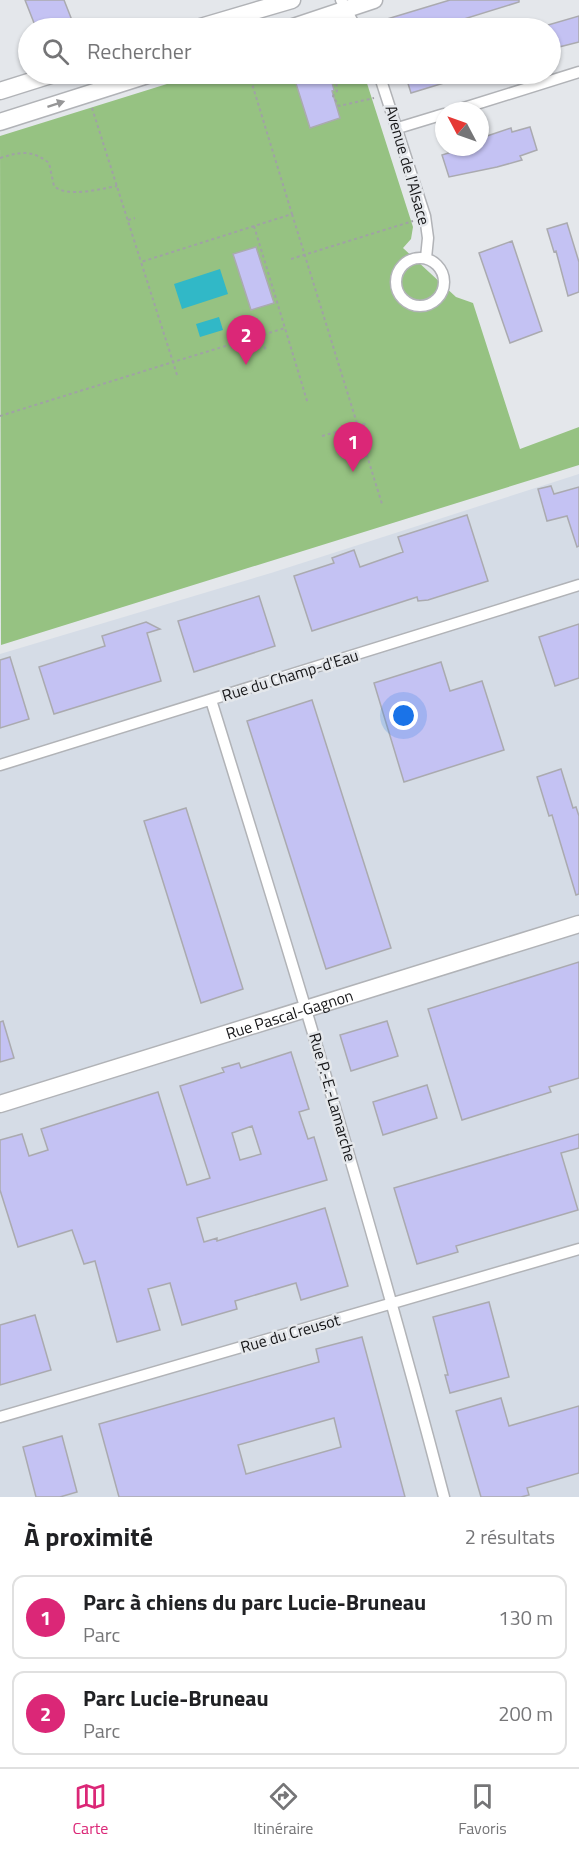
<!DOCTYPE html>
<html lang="fr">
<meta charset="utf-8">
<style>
:root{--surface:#fff;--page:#f2f2f2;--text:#202124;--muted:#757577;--line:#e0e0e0;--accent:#db2777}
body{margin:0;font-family:"Titillium Web",sans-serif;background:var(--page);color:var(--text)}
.compass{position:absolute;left:435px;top:102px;width:54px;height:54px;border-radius:50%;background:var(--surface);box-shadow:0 2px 4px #0004;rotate:311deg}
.you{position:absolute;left:404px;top:716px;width:21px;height:21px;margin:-15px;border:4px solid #fff;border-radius:50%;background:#1a73e8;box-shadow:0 0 0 9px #1a73e833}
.badge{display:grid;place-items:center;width:39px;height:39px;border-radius:50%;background:var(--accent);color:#fff;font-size:20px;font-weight:700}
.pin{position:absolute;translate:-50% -50px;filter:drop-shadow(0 2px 3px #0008)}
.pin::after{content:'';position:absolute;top:32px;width:21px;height:18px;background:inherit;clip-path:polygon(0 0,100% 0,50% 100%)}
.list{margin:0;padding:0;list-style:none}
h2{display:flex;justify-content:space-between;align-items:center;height:78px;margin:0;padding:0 24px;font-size:26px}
h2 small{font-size:20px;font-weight:400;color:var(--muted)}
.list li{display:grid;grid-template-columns:39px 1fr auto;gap:18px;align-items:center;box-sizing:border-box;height:84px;margin:0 12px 12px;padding:0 12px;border:2px solid var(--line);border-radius:12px}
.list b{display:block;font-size:22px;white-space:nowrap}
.list p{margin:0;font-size:20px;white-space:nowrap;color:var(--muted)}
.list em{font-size:20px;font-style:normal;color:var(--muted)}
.icon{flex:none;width:33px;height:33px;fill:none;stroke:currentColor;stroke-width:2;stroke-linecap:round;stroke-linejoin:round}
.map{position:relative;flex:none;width:579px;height:1497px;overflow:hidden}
.search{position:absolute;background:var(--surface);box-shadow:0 2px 4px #0004;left:18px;right:18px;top:18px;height:66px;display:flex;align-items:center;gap:15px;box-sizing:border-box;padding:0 21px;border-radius:33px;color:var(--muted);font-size:22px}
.sheet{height:270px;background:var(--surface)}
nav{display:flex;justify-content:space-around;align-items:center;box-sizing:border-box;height:84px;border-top:2px solid var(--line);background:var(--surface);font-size:16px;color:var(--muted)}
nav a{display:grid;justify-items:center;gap:3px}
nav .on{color:var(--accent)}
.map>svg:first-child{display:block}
.built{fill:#d5dce6}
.green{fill:#96c282}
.water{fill:#31b8c7}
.building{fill:#c4c2f3;stroke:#aaaaaf;stroke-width:1.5;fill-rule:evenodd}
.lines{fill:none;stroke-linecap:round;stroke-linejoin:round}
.street-casing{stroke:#b1b3b7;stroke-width:13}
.secondary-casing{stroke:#b1b3b7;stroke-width:19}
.path{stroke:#a0a2a5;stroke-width:2;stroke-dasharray:3 3;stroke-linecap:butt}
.street{stroke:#fff;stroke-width:10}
.secondary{stroke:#fff;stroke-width:16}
.oneway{fill:#969697}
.labels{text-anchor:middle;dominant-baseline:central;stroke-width:5;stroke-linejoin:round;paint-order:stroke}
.street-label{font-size:16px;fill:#161618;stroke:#e4e7eb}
</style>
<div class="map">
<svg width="579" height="1497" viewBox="0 0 579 1497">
<rect width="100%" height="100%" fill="#e4e7eb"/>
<path class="built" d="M579,474V1497H0V654L271,573Z"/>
<path class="green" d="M199,74H364L413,227L411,239L403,248L456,297L473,303L520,449L579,427V465L1,645L0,136Z"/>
<path class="water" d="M220,269L228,294L182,309L174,284Z
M219,317L223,330L200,337L196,324Z"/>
<path class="building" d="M25,0H64L75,28H36Z
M450,0H519V2L435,28H390L387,19Z
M579,16V42L555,48L548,25Z
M293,74H336L331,79L334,90L332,91L340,118L310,128Z
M405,74H467V76L411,93Z
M530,127L537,150L520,156L522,160L497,167L449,177L442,155L458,150L457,147H480V139L487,136L511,128L512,132Z
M567,223L579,262V292L568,296L556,251L554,252L547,229Z
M512,241L542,331L510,343L479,253Z
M256,247L274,303L251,310L233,254Z
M551,486L554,494L579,487V546L577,547L567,516L547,521L538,489Z
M467,515L488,581L428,600L418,601L417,597L312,631L294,576L334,563L332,558L354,550L360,567L403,552L398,537Z
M259,596L275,646L194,672L178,621Z
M146,622L160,629L147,633L161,681L54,714L39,667L105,646L102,636Z
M579,624V678L555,686L539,637Z
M10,657L29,719L0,728V660Z
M441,662L450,691L482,681L504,750L404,782L374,683Z
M312,700L391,948L326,969L247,721Z
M561,769L573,808L576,807L579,816V894L576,895L552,815L549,816L537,777Z
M186,808L243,989L201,1003L144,821Z
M579,962V1078L549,1087L551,1092L462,1120L428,1009Z
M3,1021L14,1058L0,1062V1022Z
M387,1021L398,1056L351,1071L340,1035Z
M291,1052L309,1109L299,1112L308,1139L314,1137L327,1180L197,1218L204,1242L217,1238V1241L325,1208L348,1286L301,1300L296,1283L235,1301L237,1309L182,1325L170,1283L148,1289L160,1330L117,1342L95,1261L84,1264L72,1230L18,1247L0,1190V1140L22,1134L29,1156L48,1150L41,1129L158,1092L187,1185L210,1178L180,1086L224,1072L222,1068L239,1063L241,1068ZM252,1126L261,1154L240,1160L232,1133Z
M427,1085L437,1118L383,1135L373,1102Z
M579,1134V1148L561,1153L578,1210L456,1246L458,1252L417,1264L394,1188Z
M489,1302L509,1377L450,1393L445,1375H448L433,1317Z
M35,1315L51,1370L0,1385V1325Z
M362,1337L405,1497H119L99,1424L319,1362L316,1349ZM334,1418L341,1447L246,1474L238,1445Z
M501,1398L509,1426L579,1406V1473L527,1488L529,1495L521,1497H481L456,1411Z
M62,1436L77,1492L60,1497H36L23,1447Z"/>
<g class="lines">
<g class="street-casing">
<path id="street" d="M341,0L356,28
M379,74L425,216L428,238L426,258
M454,111L579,72
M398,128L444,114
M396 282a24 24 0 1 1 48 0a24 24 0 1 1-48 0Z
M211,700C293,964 374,1229 444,1497
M0,765L579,585
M0,1417L579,1249"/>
</g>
<g class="secondary-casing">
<g id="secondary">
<path d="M197,28L292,0"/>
<path d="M290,28L374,0"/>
<path d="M0,91L54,74"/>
<path d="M0,122L151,74"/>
<path id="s1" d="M0,1104L579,924"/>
</g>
</g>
<path class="path" d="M342,74L336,80L337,91L333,96L339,106L374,98
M92,108L141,262
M0,158C20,152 31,149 49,163L54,186C67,198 100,189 117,186
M292,214L382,504
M128,220L135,218
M254,226L308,404
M291,259L413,221
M261,335L266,351
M177,375L173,362L285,328
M0,416L173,362L141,262L292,214L249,74
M322,436L368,423"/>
<use href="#street" class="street"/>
<use href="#secondary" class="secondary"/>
</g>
<defs><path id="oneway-solid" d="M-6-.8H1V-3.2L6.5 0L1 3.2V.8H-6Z" transform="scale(1.5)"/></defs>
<use class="oneway" href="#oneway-solid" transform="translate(56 104) rotate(-18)"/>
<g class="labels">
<g class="street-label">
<text transform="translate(408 165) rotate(74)">Avenue de l'Alsace</text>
<text transform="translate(290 675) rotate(-17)">Rue du Champ-d'Eau</text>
<text stroke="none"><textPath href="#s1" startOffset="303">Rue Pascal-Gagnon</textPath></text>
<text transform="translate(333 1097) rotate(74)">Rue P.-E.-Lamarche</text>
<text transform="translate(290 1333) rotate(-16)">Rue du Creusot</text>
</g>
</g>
</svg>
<svg class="compass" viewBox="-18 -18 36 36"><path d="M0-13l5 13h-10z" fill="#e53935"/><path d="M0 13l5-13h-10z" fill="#757577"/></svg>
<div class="you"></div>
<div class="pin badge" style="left:353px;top:472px">1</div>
<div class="pin badge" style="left:246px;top:365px">2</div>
<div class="search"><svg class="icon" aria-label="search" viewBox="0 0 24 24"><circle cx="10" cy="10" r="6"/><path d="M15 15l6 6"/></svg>Rechercher</div>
</div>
<section class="sheet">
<h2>À proximité<small>2 résultats</small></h2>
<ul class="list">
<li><span class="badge">1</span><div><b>Parc à chiens du parc Lucie-Bruneau</b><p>Parc</p></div><em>130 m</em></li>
<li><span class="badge">2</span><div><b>Parc Lucie-Bruneau</b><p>Parc</p></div><em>200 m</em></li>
</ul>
</section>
<nav>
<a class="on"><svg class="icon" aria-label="map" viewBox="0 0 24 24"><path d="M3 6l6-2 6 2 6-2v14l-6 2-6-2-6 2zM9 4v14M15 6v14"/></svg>Carte</a>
<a><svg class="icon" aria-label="directions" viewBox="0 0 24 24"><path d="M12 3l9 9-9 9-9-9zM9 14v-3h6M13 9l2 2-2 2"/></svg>Itinéraire</a>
<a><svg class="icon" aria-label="saved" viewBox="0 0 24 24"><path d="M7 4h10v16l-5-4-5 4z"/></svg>Favoris</a>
</nav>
